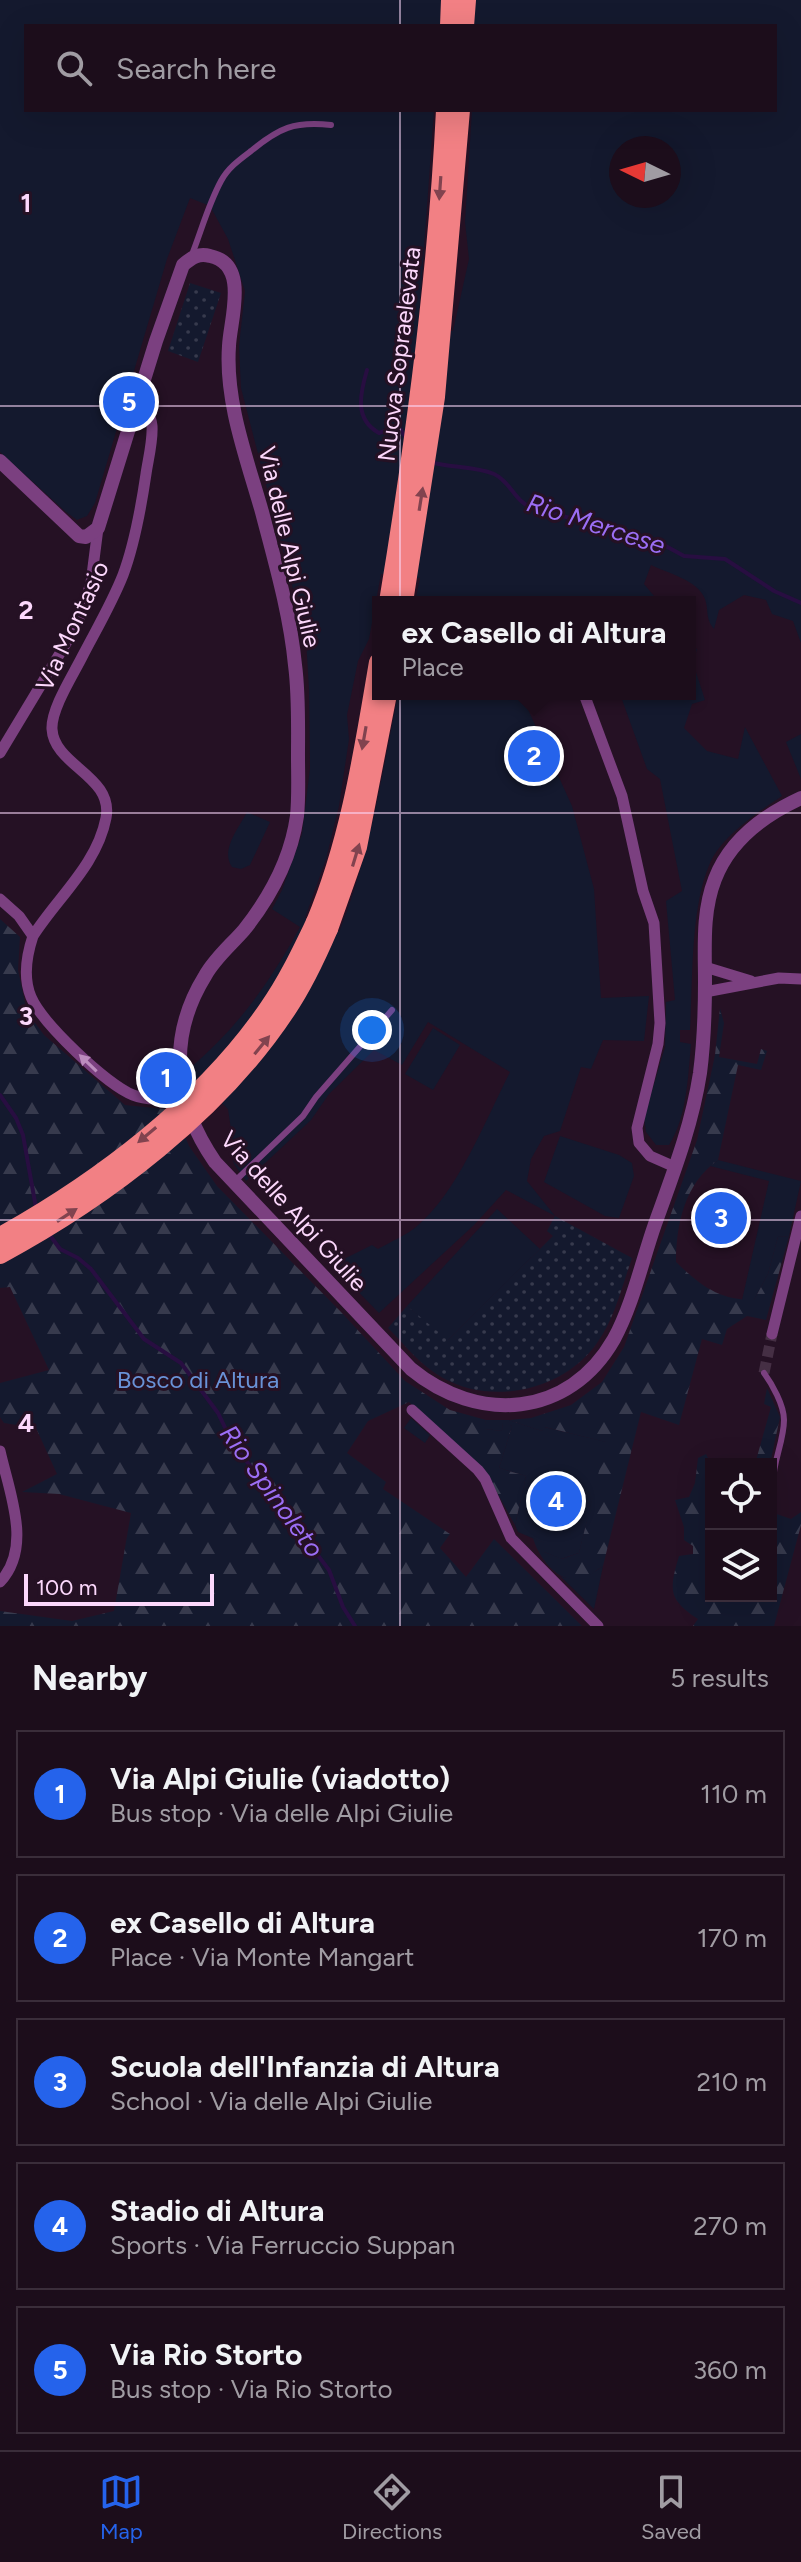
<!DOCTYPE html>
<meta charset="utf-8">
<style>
:root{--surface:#1c0d1b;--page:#251624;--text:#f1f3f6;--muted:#a09ca3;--line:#3a2d3a;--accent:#2563eb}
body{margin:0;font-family:Figtree,sans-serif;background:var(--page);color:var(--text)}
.controls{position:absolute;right:24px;bottom:24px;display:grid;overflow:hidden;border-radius:0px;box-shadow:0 8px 32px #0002}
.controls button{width:72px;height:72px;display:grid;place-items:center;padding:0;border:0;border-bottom:2px solid var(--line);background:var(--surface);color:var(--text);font:40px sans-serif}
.compass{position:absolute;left:609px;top:136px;width:72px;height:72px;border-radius:50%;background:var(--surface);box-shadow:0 8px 32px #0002;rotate:275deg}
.scale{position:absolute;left:24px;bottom:20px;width:190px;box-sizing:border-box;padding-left:8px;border:4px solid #fcd8fc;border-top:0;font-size:22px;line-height:28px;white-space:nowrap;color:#fcd8fc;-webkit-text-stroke:6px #251124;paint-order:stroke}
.you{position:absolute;left:372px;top:1030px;width:28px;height:28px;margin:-20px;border:6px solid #fff;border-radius:50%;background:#1a73e8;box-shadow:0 0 0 12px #1a73e833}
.badge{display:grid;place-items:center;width:52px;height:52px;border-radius:50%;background:var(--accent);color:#fff;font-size:26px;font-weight:700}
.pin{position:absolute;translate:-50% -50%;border:4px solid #fff;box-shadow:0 2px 8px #0006}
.popup{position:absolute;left:372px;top:596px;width:324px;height:104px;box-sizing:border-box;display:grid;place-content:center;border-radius:0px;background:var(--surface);filter:drop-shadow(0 2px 6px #0005);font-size:26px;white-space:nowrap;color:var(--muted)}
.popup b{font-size:30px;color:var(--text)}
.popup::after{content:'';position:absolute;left:50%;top:100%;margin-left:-16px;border:16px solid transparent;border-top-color:var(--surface)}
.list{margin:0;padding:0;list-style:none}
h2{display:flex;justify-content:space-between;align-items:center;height:104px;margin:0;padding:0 32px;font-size:34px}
h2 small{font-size:26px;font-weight:400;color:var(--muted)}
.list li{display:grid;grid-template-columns:52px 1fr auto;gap:24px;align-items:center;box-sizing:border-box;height:128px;margin:0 16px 16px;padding:0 16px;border:2px solid var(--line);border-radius:0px}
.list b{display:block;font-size:30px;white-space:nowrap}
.list p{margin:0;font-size:26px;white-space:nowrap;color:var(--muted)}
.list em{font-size:26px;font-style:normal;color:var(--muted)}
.icon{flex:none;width:44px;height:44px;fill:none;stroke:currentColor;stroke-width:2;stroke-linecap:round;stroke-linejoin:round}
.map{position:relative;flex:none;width:801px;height:1626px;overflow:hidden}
.search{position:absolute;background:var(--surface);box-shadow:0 8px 32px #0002;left:24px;right:24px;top:24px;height:88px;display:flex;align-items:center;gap:20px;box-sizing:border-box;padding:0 28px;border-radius:0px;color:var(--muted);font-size:30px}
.sheet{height:824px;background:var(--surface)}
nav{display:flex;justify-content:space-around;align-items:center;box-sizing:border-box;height:112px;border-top:2px solid var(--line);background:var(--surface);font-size:22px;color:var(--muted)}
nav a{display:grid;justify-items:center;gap:4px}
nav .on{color:var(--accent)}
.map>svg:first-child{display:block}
.grass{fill:#14192e;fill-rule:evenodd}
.forest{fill:url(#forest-firs)}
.park{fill:url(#park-dots)}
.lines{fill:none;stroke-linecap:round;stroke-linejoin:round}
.stream{stroke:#280e41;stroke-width:4}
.minor-tunnel{stroke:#452f44;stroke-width:11;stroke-dasharray:11 5.5;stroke-linecap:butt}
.service{stroke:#7b4080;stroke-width:6}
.minor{stroke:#7b4080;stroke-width:11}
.tertiary{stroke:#7b4080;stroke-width:14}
.trunk{stroke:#f28084;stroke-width:18}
.trunk-bridge{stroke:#f28084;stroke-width:18}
.oneway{fill:#81434f}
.oneway2{fill:#bc8cbe}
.grid{fill:none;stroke:#fcd8fc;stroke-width:2;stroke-opacity:0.55}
.labels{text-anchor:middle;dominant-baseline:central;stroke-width:6;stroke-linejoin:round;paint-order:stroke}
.street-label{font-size:24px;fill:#fcd8fc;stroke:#251124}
.park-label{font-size:24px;fill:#6992d7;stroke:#251124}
.water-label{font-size:26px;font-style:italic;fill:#9b6ef4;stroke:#251124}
.grid-label{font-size:26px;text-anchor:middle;font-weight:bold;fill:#fcd8fc;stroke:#251124;stroke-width:6;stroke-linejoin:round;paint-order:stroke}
</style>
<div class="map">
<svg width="801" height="1626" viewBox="0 0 801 1626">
<defs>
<pattern id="forest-firs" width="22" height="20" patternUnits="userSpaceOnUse" patternTransform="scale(2)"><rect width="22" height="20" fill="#14192e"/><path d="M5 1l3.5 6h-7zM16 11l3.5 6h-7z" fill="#373a4d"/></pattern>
<pattern id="park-dots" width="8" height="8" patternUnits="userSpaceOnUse" patternTransform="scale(2)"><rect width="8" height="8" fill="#14192e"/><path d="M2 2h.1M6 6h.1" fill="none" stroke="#373a4d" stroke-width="1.8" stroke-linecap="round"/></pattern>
</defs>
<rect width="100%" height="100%" fill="#251124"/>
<path class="grass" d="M0,0H801V643L793,621L772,614L766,600L744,595L719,610L714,629C705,618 709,611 705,599C698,580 667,573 651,565L644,584L659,602H415L420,578L381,574L369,639L358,661L347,715L349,739L339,806L326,859L305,918L339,932C370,855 382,775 398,694H521L572,806L594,889L601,998L649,996L644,1041L603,1040L591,1069L581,1067L560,1131L544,1136L531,1159L527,1181L555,1216L506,1190L474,1225L379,1313L332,1265L372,1245L378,1249C390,1242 405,1236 416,1227C458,1192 485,1121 510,1072L428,1022L402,1065L374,1050L329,1094L311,1120L246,1181L234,1164L231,1153L232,1136L228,1109L221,1102L201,1090L189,1069C238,1027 269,984 300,927L272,909L282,890L302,834L310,768L309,689L306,639L241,388L239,346L245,291L228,239L210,206L190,198L167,259L95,503L87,516L77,520L66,512L0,452ZM26,26H775V110H472L465,222L469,259L453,331H418L434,110H26ZM621,148H669V196H621Z
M690,647L697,649L693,663L705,700L692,704L684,728L707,751L738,759L745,727L782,796C758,812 722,836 710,863C690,909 693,980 690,1030H680V1042L691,1044C688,1076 687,1117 669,1145H656L646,1132L644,1118L665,1047L666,1002L675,1000L666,901L682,891L660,779L647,769L620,694H690Z
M801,734V779L786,742Z
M247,812L270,822L250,865L241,869L232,867C220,850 239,828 247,812Z
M433,1028L460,1045L433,1090L405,1074Z
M560,1136L619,1155L632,1163L634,1176L619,1218L605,1216L544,1182Z
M718,1160L801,1181L789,1236L778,1237L768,1274L754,1300H742L769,1181L710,1166Z
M497,1209L540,1249L447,1341L407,1306Z
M411,1418L430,1435L425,1443L404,1428Z
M486,1420H509L542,1431L544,1427L607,1442L579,1553L561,1559L544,1552V1543L518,1532L515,1525L526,1476L499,1468L512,1426L503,1423L502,1431L484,1429Z
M603,1566L594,1609L560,1576C579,1582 587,1577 603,1566Z"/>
<path class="forest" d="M0,919L20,937L18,970L27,1012L44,1035L125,1105L174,1110L189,1146L217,1186L341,1312L405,1381L450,1410L486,1420L485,1429L502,1431L503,1422L512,1426L499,1468L526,1476L515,1525L485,1471L409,1402L368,1421L347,1453L386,1482L383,1489L450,1534L440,1548L466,1577L494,1539L582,1626H0V1611L72,1621L114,1611L131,1513L59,1494L22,1492L57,1474L36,1428L4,1423L0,1417V1383L49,1370L10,1287L0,1288Z
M720,1008L724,1023L719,1057L757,1064L761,1049L767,1051L761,1070L738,1065L718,1160C685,1183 676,1224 676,1262C701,1286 719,1300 754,1300L768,1274L778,1237L789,1236L766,1320L747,1316L727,1329L722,1345L702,1339L679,1425L641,1412L603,1566C597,1569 592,1575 586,1577C561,1588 539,1559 533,1538L545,1543L544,1552L562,1559L579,1553L606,1442L545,1427L542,1431L509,1420L531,1418L571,1405L602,1382L624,1347L697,1140L715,1055Z
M767,1388L780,1417L770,1464H755L771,1407L764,1404Z
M706,1454L711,1464L707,1498L711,1500V1596H771V1512L791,1519L801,1512V1525L774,1626H693L698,1619C668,1599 669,1590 679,1556L693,1554V1546L684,1540V1527L675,1500L689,1497L695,1483L698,1458Z"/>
<path class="park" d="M190,283L221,293L198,362L168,351Z
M555,1216L632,1258C622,1286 615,1318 597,1343C564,1390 493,1406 443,1378C421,1366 405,1345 388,1328L407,1306L448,1340L553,1236L547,1231Z"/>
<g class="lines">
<path class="stream" d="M367,370C360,394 354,419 379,433L390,429H400L407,439
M430,462C450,468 474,466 494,474C510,481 515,502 532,508L593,524L629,540L662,544L684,556L725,559L774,591L801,603
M0,1095L16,1118L23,1135L36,1208
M49,1234L60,1249L78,1258L91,1269L144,1339L181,1363L218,1413L232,1442L329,1570L343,1607L355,1626"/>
<path class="minor-tunnel" d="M764,1373L772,1334"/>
<path class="service" d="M191,257C201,232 208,205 221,181C228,168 239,160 251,151C279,128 294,121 331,125
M234,1182L303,1116L316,1097L392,1010
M764,1373C772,1384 784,1405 784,1420C784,1441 773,1461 773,1483"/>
<path class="minor" d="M584,694L622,796L643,891L654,923L660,1023L658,1044L637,1128L639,1143L650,1156L675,1167
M0,753L77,625L91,583L98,528
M0,899L19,916L33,936C57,898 97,865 106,818C114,776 54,766 52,729C51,709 73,675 82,657C96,630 112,603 123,575C135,543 141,508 146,474C148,460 153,441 152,426C151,415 144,402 141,392
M33,936C27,954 23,978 31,997C42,1023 107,1085 133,1095C148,1101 167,1099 183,1098
M705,967L751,981
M705,992L779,978L801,979
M772,1334L801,1216
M412,1410L478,1470L485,1479L511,1538L598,1626
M0,1451C9,1492 33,1547 0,1582"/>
<path class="tertiary" d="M0,461L79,536L86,537L98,528L156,341L183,265C192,257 199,253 210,256C250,264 230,320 229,346C225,402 247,459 262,512C275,562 290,613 295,665C299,695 298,726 298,756C298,776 299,797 297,816C291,859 271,896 244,930C231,945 215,958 205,976C166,1039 175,1104 215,1162L411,1369C478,1424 569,1418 614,1339C633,1304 642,1261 655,1224C673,1174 692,1125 700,1073C704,1042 705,1012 705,982C705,947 702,912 715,879C730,840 764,815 801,798"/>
<path class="trunk" d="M449,26L450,0
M465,26L467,0
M388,602C415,439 437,275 445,110
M404,602L436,397L461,110
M315,922C350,839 363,750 378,662
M329,929L358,847L388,694"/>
<path class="trunk-bridge" d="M0,1236C99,1181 204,1102 268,1008C287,981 301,951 315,922
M0,1255C106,1198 220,1112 287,1010C304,985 317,957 329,929"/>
</g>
<defs><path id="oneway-solid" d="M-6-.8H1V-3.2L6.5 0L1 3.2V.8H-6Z" transform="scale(2)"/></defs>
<g class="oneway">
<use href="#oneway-solid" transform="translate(440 188) rotate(94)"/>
<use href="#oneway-solid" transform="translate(421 499) rotate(-81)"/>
<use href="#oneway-solid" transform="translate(364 738) rotate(100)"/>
<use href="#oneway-solid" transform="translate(356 855) rotate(-73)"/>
<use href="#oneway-solid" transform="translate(262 1045) rotate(-51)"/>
<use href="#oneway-solid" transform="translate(147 1135) rotate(140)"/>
<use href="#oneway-solid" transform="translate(67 1215) rotate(-33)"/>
</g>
<use class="oneway2" href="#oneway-solid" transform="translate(88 1063) rotate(-136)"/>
<path class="grid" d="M400,0V26M400,110V1626M0,406H801M0,813H801M0,1220H801"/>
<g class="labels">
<g class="street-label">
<text transform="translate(399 354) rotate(-83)">Nuova Sopraelevata</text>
<text transform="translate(290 547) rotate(77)">Via delle Alpi Giulie</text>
<text transform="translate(72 626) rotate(-65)">Via Montasio</text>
<text transform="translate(294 1211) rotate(48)">Via delle Alpi Giulie</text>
</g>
<g class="park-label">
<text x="198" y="1379">Bosco di Altura</text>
</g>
<g class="water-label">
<text transform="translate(596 524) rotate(18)">Rio Mercese</text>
<text transform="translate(272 1491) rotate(54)">Rio Spinoleto</text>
</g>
</g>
<g class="grid-label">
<text x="26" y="212">1</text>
<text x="26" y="619">2</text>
<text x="26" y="1025">3</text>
<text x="26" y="1432">4</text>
</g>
</svg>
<div class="controls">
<button><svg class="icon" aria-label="locate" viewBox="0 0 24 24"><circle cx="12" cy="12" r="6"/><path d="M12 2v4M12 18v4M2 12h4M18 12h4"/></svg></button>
<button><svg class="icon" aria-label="layers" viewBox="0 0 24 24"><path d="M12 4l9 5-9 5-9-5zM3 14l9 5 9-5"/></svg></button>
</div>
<svg class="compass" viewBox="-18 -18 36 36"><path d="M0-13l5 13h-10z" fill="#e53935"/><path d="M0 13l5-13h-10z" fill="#a09ca3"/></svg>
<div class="scale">100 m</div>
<div class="you"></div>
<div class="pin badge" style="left:166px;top:1078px">1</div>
<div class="pin badge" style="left:534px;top:756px">2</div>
<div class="popup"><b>ex Casello di Altura</b>Place</div>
<div class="pin badge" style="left:721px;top:1218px">3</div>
<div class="pin badge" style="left:556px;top:1501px">4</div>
<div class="pin badge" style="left:129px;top:402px">5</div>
<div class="search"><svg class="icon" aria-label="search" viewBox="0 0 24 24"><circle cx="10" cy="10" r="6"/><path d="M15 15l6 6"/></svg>Search here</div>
</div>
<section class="sheet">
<h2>Nearby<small>5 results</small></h2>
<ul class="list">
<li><span class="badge">1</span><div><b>Via Alpi Giulie (viadotto)</b><p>Bus stop · Via delle Alpi Giulie</p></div><em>110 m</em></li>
<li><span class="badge">2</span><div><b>ex Casello di Altura</b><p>Place · Via Monte Mangart</p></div><em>170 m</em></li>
<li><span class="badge">3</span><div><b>Scuola dell'Infanzia di Altura</b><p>School · Via delle Alpi Giulie</p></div><em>210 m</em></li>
<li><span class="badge">4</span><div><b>Stadio di Altura</b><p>Sports · Via Ferruccio Suppan</p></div><em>270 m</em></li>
<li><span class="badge">5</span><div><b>Via Rio Storto</b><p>Bus stop · Via Rio Storto</p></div><em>360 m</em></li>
</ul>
</section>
<nav>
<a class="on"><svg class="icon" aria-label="map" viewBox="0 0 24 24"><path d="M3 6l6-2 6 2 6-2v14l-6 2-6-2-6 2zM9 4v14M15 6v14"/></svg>Map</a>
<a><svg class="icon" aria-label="directions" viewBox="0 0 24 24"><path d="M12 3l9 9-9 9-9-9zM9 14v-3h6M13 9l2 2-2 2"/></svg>Directions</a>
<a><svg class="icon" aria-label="saved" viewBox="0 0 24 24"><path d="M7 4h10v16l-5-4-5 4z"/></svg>Saved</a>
</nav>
